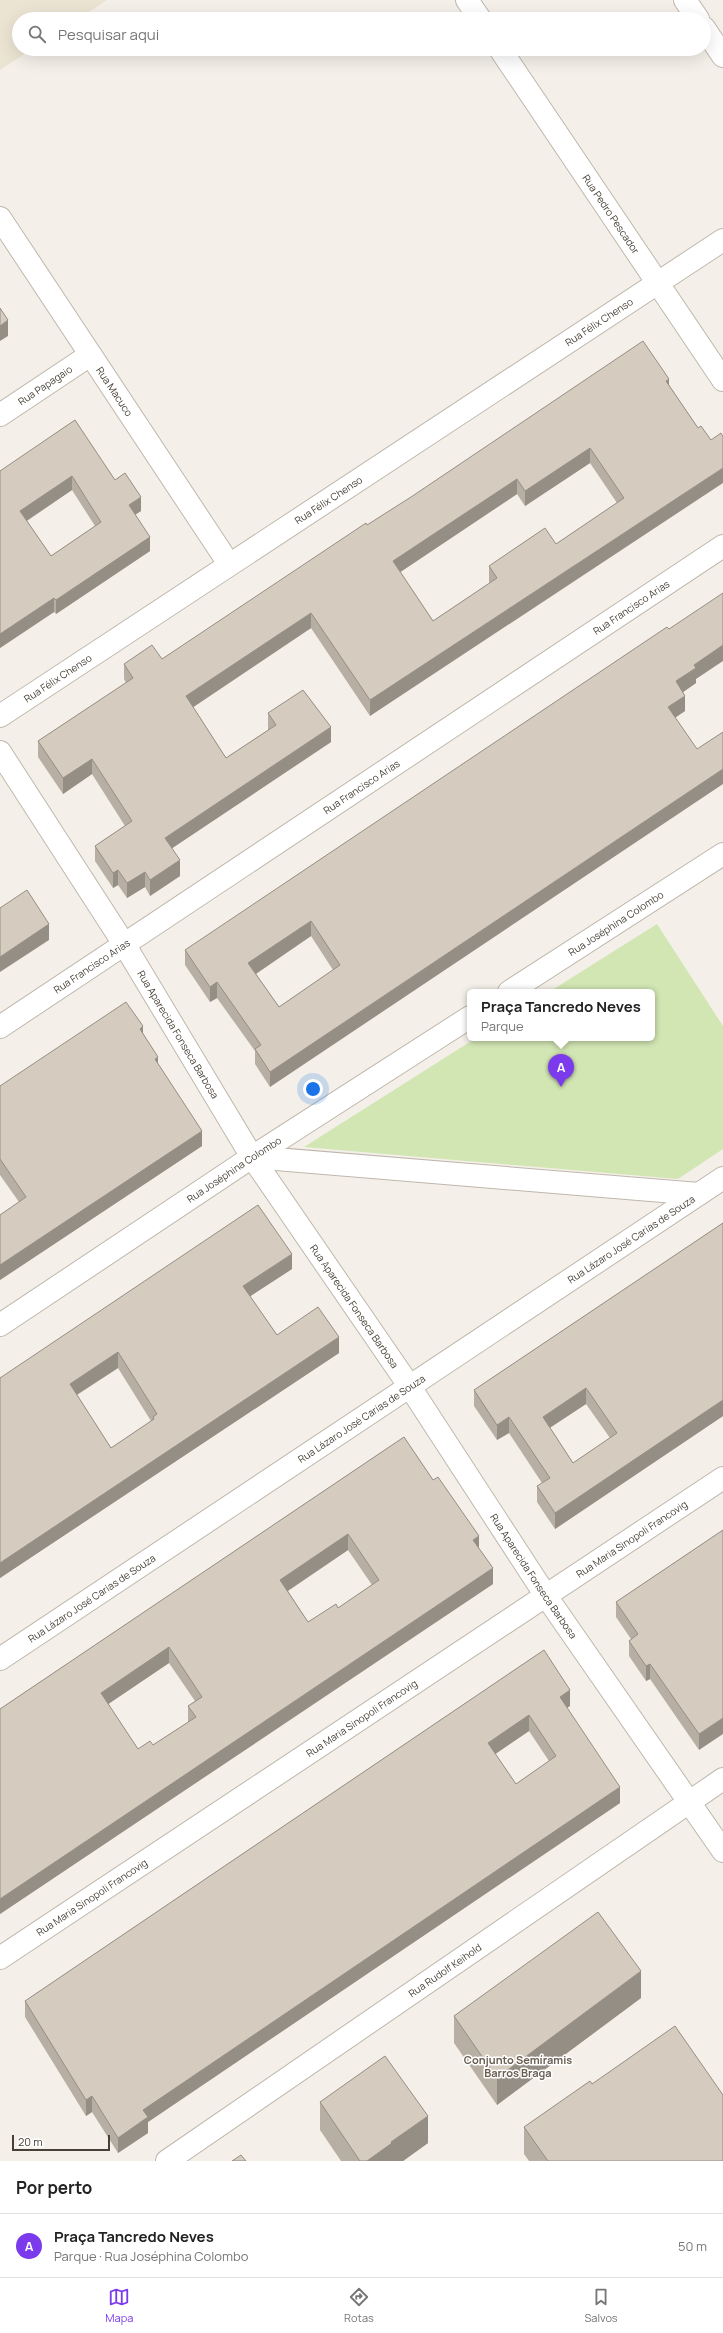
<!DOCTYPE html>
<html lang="pt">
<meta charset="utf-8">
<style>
:root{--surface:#fff;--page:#f6f6f6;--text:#222;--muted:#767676;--line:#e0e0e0;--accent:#7c3aed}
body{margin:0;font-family:Manrope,sans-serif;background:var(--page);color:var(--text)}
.scale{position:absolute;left:12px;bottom:10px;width:98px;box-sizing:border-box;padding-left:4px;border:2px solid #474037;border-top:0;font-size:11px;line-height:14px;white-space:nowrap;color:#474037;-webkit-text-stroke:3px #fff;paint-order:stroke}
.you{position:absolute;left:313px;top:1089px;width:14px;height:14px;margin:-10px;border:3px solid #fff;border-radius:50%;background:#1a73e8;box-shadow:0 0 0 6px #1a73e833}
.badge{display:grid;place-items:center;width:26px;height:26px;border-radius:50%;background:var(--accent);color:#fff;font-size:13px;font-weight:700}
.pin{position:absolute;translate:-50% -33px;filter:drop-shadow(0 1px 2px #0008)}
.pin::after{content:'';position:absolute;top:21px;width:14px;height:12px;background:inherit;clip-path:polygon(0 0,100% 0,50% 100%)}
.popup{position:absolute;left:467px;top:989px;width:188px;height:52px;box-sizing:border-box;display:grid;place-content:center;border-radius:6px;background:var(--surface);filter:drop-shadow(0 1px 3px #0005);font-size:13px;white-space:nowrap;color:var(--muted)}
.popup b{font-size:15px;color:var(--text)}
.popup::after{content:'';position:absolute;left:50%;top:100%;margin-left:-8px;border:8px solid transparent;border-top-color:var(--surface)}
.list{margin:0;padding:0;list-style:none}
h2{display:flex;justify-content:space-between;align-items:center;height:52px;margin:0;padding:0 16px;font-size:17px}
h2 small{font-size:13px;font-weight:400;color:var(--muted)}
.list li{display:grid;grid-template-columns:26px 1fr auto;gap:12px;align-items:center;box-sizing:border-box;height:64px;padding:0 16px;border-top:1px solid var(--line)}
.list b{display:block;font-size:15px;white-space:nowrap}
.list p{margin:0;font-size:13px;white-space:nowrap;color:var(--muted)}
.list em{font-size:13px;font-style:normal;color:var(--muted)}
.icon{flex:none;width:22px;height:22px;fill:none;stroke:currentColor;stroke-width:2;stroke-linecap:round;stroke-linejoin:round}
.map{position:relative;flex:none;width:723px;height:2161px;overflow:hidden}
.search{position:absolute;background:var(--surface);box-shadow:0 4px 16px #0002;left:12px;right:12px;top:12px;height:44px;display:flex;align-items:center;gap:10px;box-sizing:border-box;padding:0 14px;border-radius:22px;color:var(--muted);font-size:15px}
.sheet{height:116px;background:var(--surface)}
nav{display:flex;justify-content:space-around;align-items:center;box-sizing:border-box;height:56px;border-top:1px solid var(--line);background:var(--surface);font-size:11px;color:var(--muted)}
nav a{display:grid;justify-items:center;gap:2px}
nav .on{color:var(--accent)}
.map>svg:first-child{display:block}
.education{fill:#ece4d3}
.green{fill:#d2e6b3}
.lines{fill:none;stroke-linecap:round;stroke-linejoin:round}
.minor-casing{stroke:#bfb7ac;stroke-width:24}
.minor{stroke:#fff;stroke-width:22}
.wall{fill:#b7afa3;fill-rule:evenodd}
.shaded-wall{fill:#958e85}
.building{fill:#d5cbbe;stroke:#958e85;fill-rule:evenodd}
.labels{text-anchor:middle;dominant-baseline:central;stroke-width:3;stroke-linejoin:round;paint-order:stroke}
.street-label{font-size:10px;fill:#474037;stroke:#fff}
.neighbourhood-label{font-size:11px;font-weight:bold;fill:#695d4f;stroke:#fff}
</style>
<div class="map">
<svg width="723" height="2161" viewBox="0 0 723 2161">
<rect width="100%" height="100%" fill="#f4f0e9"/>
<path class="education" d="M0,0H107L78,19H19V49H32L0,70Z"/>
<path class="green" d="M657,924L723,1026V1149L678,1179L304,1147L476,1038H652V992H549Z"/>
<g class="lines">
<g class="minor-casing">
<g id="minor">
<path d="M467,0L480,19"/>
<path d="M685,0L698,19"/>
<path d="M704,28L723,56"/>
<path id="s1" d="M500,49L723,380"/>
<path id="s2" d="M0,218L229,564"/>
<path id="s3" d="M0,415L90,355"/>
<path id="s4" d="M0,716L723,240"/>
<path id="s5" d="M0,752L124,944L252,1157L410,1387L546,1596L723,1851"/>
<path id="s6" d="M509,992L723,854"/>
<path id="s7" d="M0,1027L723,546"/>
<path d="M252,1157L699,1194"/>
<path id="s8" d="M0,1325L252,1157L470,1017"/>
<path id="s9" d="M0,1659L723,1178"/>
<path id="s10" d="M0,1958L723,1478"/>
<path id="s11" d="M167,2161L723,1779"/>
</g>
</g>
<use href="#minor" class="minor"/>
</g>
<path class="wall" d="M669,385L698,428L711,440L370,716L311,628L193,707L226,758L268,730V713L331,742L172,848L180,876L150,896L145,887L127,898L118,885L113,888L95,861V846L125,826L92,774L63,794L38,757V741L126,683L124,679V664L162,659L367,525ZM590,463L617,503L556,544L489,566V582L490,583L433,621L400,572L517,494L525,506Z
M0,471L115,480L141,511L135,514L150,551L56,614L54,612L0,648ZM72,490L95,526L51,556L27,521Z
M696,679V683L683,692L685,711L675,718L270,1087L255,1064V1051L217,998L210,1002L185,965V950ZM311,936L333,970L279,1007L256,974Z
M143,1033L158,1065L202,1146L0,1280V1215L19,1202L0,1175V1086Z
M723,1223V1416L555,1529L537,1502V1486L542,1483L509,1433L497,1440L474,1406V1390ZM586,1404L610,1438L573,1463L550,1428Z
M292,1269L250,1296L277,1335L339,1353L0,1578V1378ZM118,1368L151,1421L111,1448L77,1395Z
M404,1437L479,1548L493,1584L0,1914V1709ZM348,1550L372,1585L338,1608L308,1622L288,1591ZM169,1663L195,1701L188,1706V1722L153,1745L138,1749L108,1704Z
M723,1530L699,1750L650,1679L646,1681L629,1656V1641L631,1639L616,1617V1602Z
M544,1650L570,1706L567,1708L620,1803L148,2122V2133L118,2153L92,2112L86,2116L25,2017V2001ZM529,1731L549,1761L516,1784L495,1754Z
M641,1998L497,2105L454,2043V2016Z
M592,2084L723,2161H529L524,2154V2127Z
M320,2102L428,2143L403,2161H341L320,2130Z"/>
<path class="shaded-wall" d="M8,320V336L0,341V326Z
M669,379V395L666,381Z
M590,448V463L525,506V491Z
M723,468V483L370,716V700Z
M72,476V490L20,525V511Z
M517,479V494L393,577V561Z
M141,497V511L129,519V505Z
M150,537V551L56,614V600Z
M54,598V612L0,648V634Z
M311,613V628L186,712V696Z
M723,645V661L696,679V683L676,697V681L694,665Z
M685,696V711L668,722V707Z
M331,727V742L165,853V838Z
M92,759V774L63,794V778Z
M723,769V784L270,1087V1072Z
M180,860V876L150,896V880Z
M118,870V885L113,888V873Z
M145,872V887L127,898V883Z
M311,921V936L248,979V963Z
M49,924V940L0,972V957Z
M217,982V998L210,1002V987Z
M143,1026V1042L140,1029Z
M158,1057V1072L155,1059Z
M202,1131V1146L0,1280V1265Z
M292,1254V1269L243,1301V1286Z
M339,1337V1353L0,1578V1563Z
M118,1352V1368L70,1399V1384Z
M586,1388V1404L543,1432V1417Z
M723,1400V1416L555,1529V1513Z
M509,1417V1433L497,1440V1425Z
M348,1534V1550L280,1596V1580Z
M479,1536V1552L473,1540Z
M493,1568V1584L0,1914V1899Z
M169,1647V1663L101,1709V1693Z
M650,1664V1679L646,1681V1666Z
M570,1690V1706L560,1712V1697Z
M529,1715V1731L488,1759V1743Z
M723,1718V1734L699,1750V1734Z
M620,1787V1803L148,2122V2133L118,2153V2138L143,2110Z
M641,1971V1998L497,2105V2078Z
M92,2096V2112L86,2116V2100Z
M428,2116V2143L403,2161H367L391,2142Z"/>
<path class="building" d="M0,308L8,320L0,326Z
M643,341L669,379L666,381L698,428L701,426L711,440L721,433L723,437V468L370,700L311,613L186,696L226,758L276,725L268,713L303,690L331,727L165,838L180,860L150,880L145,872L127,883L118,870L113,873L95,846L132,821L92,759L63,778L38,741L133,678L124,664L152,645L162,659L366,523L367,525L411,497ZM590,448L624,498L556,544L545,528L489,566L497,578L433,621L393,561L517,479L525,491Z
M75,420L115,480L125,473L141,497L129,505L150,537L56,600L54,598L0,634V471ZM72,476L101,522L51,556L20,511Z
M723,593V645L694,665L696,668L676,681L685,696L668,707L697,749L723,732V769L270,1072L255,1049L261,1045L217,982L210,987L185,950L667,627L669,629ZM311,921L340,965L279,1007L248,963Z
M27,890L49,924L0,957V908Z
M126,1002L143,1026L140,1029L158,1057L155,1059L202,1131L0,1265V1215L26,1197L0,1159V1086Z
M258,1205L292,1254L243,1286L277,1335L318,1307L339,1337L0,1563V1378ZM118,1352L157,1414L153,1417L154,1419L111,1448L70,1384Z
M723,1223V1400L555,1513L537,1486L550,1478L509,1417L497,1425L474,1390ZM586,1388L617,1433L573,1463L543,1417Z
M404,1437L433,1480L438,1477L479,1536L473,1540L493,1568L0,1899V1709ZM348,1534L379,1580L338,1608L336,1604L308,1622L280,1580ZM169,1647L202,1697L188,1706L196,1717L153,1745L150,1741L138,1749L101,1693Z
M723,1530V1718L699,1734L650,1664L646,1666L629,1641L638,1634L616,1602Z
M544,1650L570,1690L560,1697L620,1787L143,2110L148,2117L118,2138L92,2096L86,2100L25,2001ZM529,1715L556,1756L516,1784L488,1743Z
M598,1912L641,1971L497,2078L454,2016Z
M675,2026L723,2095V2161H548L524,2127L590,2081L592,2084Z
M385,2056L428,2116L391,2142L392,2143L367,2161H360L320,2102Z
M241,2155L246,2161H232Z"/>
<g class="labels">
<g class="street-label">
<text stroke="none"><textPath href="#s1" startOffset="199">Rua Pedro Pescador</textPath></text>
<text stroke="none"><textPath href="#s4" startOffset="717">Rua Félix Chenso</textPath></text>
<text stroke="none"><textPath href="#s3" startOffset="54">Rua Papagaio</textPath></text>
<text stroke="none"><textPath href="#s2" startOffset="208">Rua Macuco</textPath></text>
<text stroke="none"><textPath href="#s4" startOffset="393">Rua Félix Chenso</textPath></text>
<text stroke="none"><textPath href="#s7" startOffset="758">Rua Francisco Arias</textPath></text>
<text stroke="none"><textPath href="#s4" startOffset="69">Rua Félix Chenso</textPath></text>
<text stroke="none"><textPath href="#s7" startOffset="434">Rua Francisco Arias</textPath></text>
<text stroke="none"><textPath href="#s6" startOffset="127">Rua Joséphina Colombo</textPath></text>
<text stroke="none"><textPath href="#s7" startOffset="110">Rua Francisco Arias</textPath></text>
<text stroke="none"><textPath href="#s5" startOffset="334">Rua Aparecida Fonseca Barbosa</textPath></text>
<text stroke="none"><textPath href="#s8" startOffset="281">Rua Joséphina Colombo</textPath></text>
<text stroke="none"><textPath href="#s9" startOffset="758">Rua Lázaro José Carias de Souza</textPath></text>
<text stroke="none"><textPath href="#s5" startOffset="658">Rua Aparecida Fonseca Barbosa</textPath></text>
<text stroke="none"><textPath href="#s9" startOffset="434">Rua Lázaro José Carias de Souza</textPath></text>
<text stroke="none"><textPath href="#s10" startOffset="758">Rua Maria Sinopoli Francovig</textPath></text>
<text stroke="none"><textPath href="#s5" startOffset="982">Rua Aparecida Fonseca Barbosa</textPath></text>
<text stroke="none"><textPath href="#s9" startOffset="110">Rua Lázaro José Carias de Souza</textPath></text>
<text stroke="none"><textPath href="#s10" startOffset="434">Rua Maria Sinopoli Francovig</textPath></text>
<text stroke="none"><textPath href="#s10" startOffset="110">Rua Maria Sinopoli Francovig</textPath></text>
<text stroke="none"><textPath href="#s11" startOffset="337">Rua Rudolf Keihold</textPath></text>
</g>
<g class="neighbourhood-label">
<text x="518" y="2059">Conjunto Semíramis<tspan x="518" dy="13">Barros Braga</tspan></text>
</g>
</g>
</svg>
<div class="scale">20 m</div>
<div class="you"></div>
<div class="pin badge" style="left:561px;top:1087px">A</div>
<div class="popup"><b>Praça Tancredo Neves</b>Parque</div>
<div class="search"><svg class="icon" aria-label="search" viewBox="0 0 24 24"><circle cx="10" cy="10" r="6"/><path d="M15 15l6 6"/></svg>Pesquisar aqui</div>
</div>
<section class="sheet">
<h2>Por perto<small></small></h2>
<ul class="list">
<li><span class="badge">A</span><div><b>Praça Tancredo Neves</b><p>Parque · Rua Joséphina Colombo</p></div><em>50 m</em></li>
</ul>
</section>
<nav>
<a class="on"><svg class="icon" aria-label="map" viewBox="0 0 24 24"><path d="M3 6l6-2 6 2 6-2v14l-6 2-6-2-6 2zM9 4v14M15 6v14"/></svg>Mapa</a>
<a><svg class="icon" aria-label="directions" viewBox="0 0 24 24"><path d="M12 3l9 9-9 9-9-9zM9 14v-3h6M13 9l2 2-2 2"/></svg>Rotas</a>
<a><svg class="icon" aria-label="saved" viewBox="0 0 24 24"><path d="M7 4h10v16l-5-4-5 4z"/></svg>Salvos</a>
</nav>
